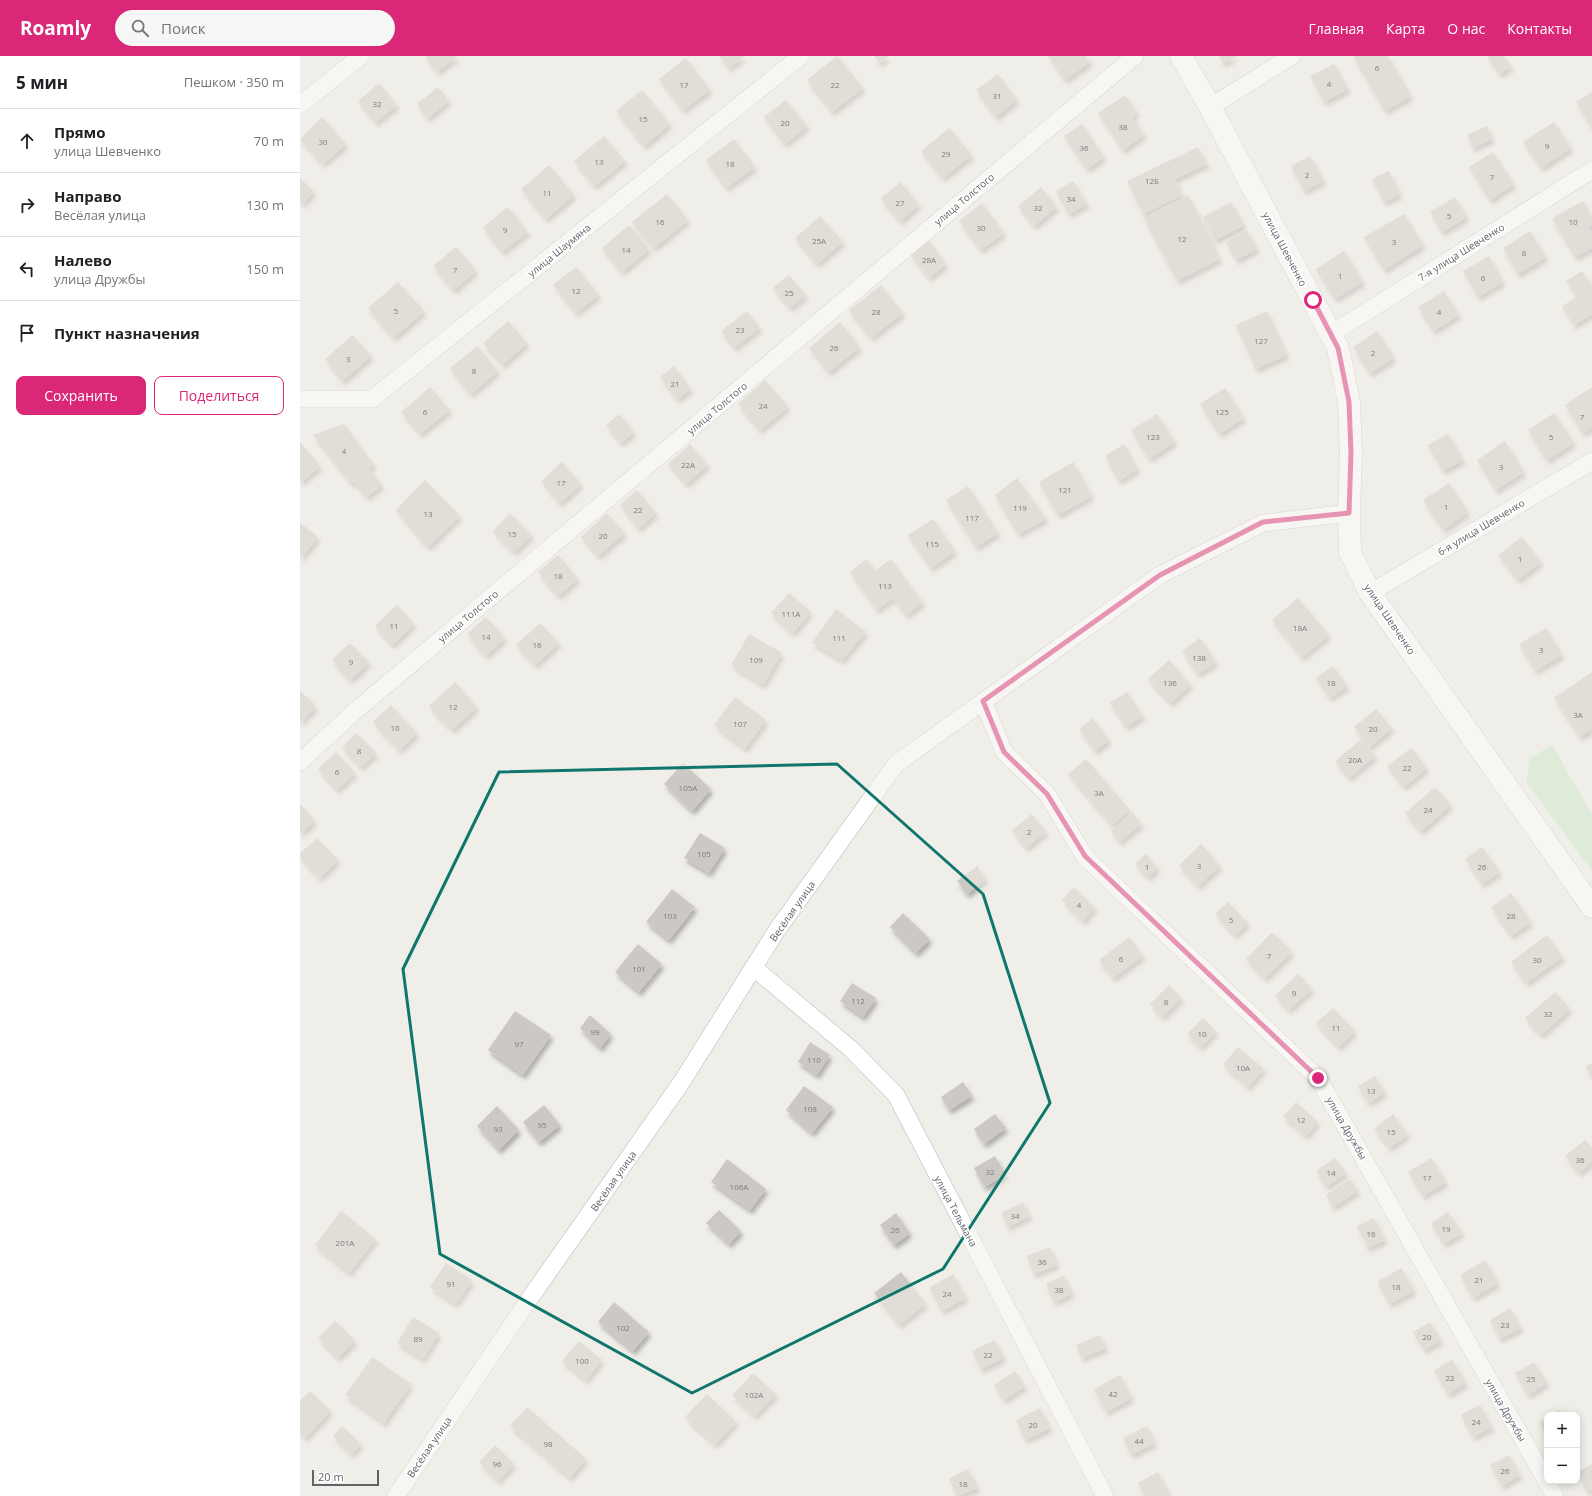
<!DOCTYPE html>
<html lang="ru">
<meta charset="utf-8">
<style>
:root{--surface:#fff;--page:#f6f6f6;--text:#202124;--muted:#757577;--line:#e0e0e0;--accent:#db2777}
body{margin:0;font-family:"Open Sans",sans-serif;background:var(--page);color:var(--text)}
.controls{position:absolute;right:12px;bottom:12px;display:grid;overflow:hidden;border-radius:8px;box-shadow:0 2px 10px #0003}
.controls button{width:36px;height:36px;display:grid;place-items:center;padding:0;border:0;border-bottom:1px solid var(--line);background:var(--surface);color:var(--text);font:20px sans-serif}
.scale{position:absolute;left:12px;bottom:10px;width:67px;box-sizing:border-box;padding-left:4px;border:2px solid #5f6467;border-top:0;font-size:11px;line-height:14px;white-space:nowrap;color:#5f6467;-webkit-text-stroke:3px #fff;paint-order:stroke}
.stop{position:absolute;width:12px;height:12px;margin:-9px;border:3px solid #db2777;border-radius:50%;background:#fff}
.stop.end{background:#db2777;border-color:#fff;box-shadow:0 1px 4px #0008}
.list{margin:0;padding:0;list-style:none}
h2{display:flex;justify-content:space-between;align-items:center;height:52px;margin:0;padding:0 16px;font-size:17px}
h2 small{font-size:13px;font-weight:400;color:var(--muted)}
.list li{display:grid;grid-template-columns:26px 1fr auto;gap:12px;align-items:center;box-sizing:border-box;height:64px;padding:0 16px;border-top:1px solid var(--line)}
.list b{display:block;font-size:15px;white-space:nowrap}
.list p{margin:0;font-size:13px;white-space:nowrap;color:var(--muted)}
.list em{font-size:13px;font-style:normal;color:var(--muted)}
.actions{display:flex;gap:8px;padding:12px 16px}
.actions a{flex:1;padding:9px 0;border:1px solid var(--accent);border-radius:8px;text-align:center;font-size:14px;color:var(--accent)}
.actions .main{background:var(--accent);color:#fff}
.icon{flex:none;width:22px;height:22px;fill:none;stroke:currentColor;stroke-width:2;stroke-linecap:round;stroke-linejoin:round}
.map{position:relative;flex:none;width:1292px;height:1440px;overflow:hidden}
header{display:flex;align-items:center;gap:24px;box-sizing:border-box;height:56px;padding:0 20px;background:var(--accent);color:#fff}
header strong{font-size:19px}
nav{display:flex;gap:22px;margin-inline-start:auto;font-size:14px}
.search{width:280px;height:36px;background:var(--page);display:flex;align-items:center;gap:10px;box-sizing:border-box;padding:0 14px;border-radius:22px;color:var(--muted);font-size:15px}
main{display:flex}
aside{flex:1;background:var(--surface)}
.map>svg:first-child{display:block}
.green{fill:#cbe6c7}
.building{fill:#ccc9c4;filter:url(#shadow)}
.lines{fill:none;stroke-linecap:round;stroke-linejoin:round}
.minor-casing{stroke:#b3b6b9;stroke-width:18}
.secondary-casing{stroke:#b4b8bb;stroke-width:23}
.minor{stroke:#fff;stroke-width:17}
.secondary{stroke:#fff;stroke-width:22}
.route{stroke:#db2777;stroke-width:5}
.marked{fill:none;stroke:#0f766e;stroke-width:3;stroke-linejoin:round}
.labels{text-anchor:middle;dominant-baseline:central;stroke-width:3.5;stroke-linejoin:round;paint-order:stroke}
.number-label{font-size:8px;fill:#7a7d7e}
.street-label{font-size:10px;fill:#5f6467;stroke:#fff}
</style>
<header>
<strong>Roamly</strong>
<div class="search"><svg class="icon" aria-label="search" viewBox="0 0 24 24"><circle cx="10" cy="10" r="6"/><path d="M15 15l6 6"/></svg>Поиск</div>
<nav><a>Главная</a><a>Карта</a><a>О нас</a><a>Контакты</a></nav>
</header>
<main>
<aside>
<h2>5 мин<small>Пешком · 350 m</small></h2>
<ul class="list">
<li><svg class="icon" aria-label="ahead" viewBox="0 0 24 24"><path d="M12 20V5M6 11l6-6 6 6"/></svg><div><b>Прямо</b><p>улица Шевченко</p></div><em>70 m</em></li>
<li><svg class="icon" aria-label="right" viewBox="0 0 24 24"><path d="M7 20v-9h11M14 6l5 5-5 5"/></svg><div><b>Направо</b><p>Весёлая улица</p></div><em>130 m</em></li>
<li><svg class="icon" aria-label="left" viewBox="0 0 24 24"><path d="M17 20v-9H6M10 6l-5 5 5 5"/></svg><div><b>Налево</b><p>улица Дружбы</p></div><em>150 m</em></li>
<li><svg class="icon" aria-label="arrive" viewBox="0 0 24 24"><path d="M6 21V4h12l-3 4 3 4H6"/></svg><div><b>Пункт назначения</b></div></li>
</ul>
<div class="actions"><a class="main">Сохранить</a><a>Поделиться</a></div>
</aside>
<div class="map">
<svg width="1292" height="1440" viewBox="0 0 1292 1440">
<defs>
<filter id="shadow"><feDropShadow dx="2.5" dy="4.5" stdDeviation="2" flood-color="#0004"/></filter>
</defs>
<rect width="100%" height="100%" fill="#f0eee8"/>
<path class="green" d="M1252,689L1292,758V815L1226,726L1230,702Z"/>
<path class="building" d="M125,0H158L137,16Z
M419,0H445L429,12Z
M537,0L563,32L532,56L507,24Z
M574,0H589L580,7Z
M748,0H786L790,6L765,24Z
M919,0H937L923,7Z
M1053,0H1088L1111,40L1085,55Z
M1187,0H1204L1211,11L1199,18Z
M386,2L410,34L383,54L359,23Z
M1034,8L1048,33L1024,46L1010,20Z
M698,18L717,44L696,61L676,34Z
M79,27L97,49L76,66L58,45Z
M138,31L149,45L128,62L117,48Z
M342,34L370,68L344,90L316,55Z
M1292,36V72L1276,46Z
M825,39L837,57L832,61L844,79L823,94L798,57Z
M486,44L507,70L485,88L464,61Z
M22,61L46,88L23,108L0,83Z
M1254,66L1271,92L1241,112L1223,86Z
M782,68L804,101L787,113L764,80Z
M1187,70L1192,83L1173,92L1167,79Z
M649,72L672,99L643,122L621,95Z
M304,80L325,105L295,130L274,105Z
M434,83L455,111L426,132L406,104Z
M898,91L907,108L875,123L882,139L843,158L827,125Z
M1193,96L1214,128L1190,144L1169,111Z
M1010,100L1024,125L1004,135L991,110Z
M249,109L274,139L246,163L221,133Z
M1089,115L1100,138L1084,146L1072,123Z
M0,122L14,136L2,148L0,146Z
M773,125L787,148L769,158L756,135Z
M601,126L619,149L600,165L581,142Z
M741,131L757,151L734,170L718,150Z
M367,138L388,164L354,192L332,166Z
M888,139L920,203L877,225L844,162Z
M1155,141L1167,161L1142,176L1130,156Z
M1283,145L1292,162V168L1288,171L1292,179V192L1275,201L1252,162Z
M931,146L944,169L915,184L903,161Z
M682,147L704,177L681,194L659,165Z
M208,151L228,176L202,196L183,171Z
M1104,158L1123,189L1084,214L1064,181Z
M520,160L543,186L517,208L495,182Z
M329,169L349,193L322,216L302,192Z
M947,174L957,193L936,204L926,186Z
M1230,175L1246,201L1218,218L1203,192Z
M629,185L646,208L629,222L611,199Z
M156,191L176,215L154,234L133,210Z
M1044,195L1063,226L1035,243L1016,213Z
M1189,200L1203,226L1178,241L1163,215Z
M276,211L299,239L276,257L253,229Z
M1282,215L1292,230V258L1274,269L1262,250L1277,241L1266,225Z
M489,219L506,239L490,252L473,232Z
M98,226L124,255L94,282L68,252Z
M581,229L603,257L571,282L549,254Z
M1144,235L1159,259L1133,275L1118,251Z
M447,255L460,272L434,292L421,275Z
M967,255L987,299L956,313L936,269Z
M208,265L227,287L203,309L183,287Z
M540,266L560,291L529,316L509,292Z
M1077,275L1094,302L1070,317L1053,291Z
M53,279L71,300L43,325L25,303Z
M177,290L198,315L171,338L150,312Z
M374,310L391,333L377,343L360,321Z
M465,324L488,351L460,374L438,348Z
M130,331L150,354L120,378L101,356Z
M1292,331V371L1283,377L1265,349Z
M925,332L944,362L919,378L900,348Z
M1254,357L1274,387L1247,404L1228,374Z
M319,358L334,376L321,387L306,369Z
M857,358L875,386L849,403L831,374Z
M44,368L74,409L69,413L82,429L67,441L54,426L51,427L13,379Z
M1148,378L1163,404L1143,415L1128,389Z
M1205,385L1224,416L1196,434L1177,404Z
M0,386L20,410L0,427Z
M390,388L408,409L386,428L368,408Z
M824,388L838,413L819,425L805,400Z
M262,406L281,428L260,447L241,425Z
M773,406L792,440L758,459L739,426Z
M717,422L746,463L718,478L695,439Z
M125,424L160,460L128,491L96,454Z
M1149,427L1168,456L1143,474L1123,444Z
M668,430L698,477L676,491L646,444Z
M337,434L356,457L339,472L320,449Z
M210,457L232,479L214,496L193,475Z
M307,457L325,477L298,500L281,481Z
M633,463L655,495L631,512L608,479Z
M0,467L18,481L2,501L0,499Z
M1222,481L1241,506L1218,524L1198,499Z
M258,499L278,523L258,540L238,516Z
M567,503L575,515L591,503L623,547L606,559L593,542L577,554L550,516Z
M489,537L511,556L493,577L471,557Z
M998,542L1029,579L1002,601L972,564Z
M97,549L114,568L92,589L75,570Z
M536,553L566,576L542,604L512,587Z
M186,561L205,582L186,600L167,578Z
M240,567L259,587L235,609L216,589Z
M1246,572L1262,599L1235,615L1219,588Z
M449,578L482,597L463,629L431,609Z
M900,582L916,606L898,618L882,595Z
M50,587L69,606L51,624L32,604Z
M869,604L891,629L870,647L848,623Z
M1033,610L1047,630L1030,642L1016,622Z
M1292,616V673L1280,681L1254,642Z
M155,626L177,651L152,674L129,650Z
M0,635L16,650L0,667Z
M827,636L843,660L826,671L810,647Z
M435,641L466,664L445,693L414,669Z
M91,649L117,677L100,694L73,666Z
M1076,653L1092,672L1070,691L1054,671Z
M793,662L809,684L795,695L779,673Z
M56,677L76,697L61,711L42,691Z
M1061,683L1075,700L1049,722L1035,705Z
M1111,692L1127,712L1104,731L1087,710Z
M36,696L55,717L37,734L18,713Z
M786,703L830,754L812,769L768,718Z
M383,707L411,733L392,755L364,728Z
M1135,731L1151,749L1121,775L1105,757Z
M0,748L15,765L0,778Z
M833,757L841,768L820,786L811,775Z
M732,758L746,776L726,792L712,774Z
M400,777L425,792L409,817L384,802Z
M17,782L38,804L20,822L0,801V797Z
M901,788L920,810L898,830L879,809Z
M1182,791L1200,816L1182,828L1165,803Z
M846,798L858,812L848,821L835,808Z
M677,810L686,823L667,838L657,825Z
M774,831L795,852L783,865L762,844Z
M372,833L395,851L369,884L346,866Z
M1211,837L1231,866L1211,880L1191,851Z
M928,846L948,867L935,879L915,858Z
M603,857L630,883L616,897L590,871Z
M972,876L992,896L965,922L946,903Z
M1247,879L1263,901L1226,927L1211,906Z
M829,881L843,900L813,922L799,904Z
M338,888L362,908L339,936L315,916Z
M998,918L1012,933L989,954L975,939Z
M552,927L576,942L563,961L540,945Z
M869,929L882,942L862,961L850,948Z
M1255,936L1270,953L1241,979L1225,962Z
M1033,952L1055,975L1039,991L1016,967Z
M215,955L251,979L223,1019L188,994Z
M290,959L311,978L300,992L280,972Z
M903,962L916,975L901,991L887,978Z
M510,986L530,999L517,1019L498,1006Z
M938,991L964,1013L948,1031L923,1008Z
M1292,1007V1021L1285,1011Z
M1075,1020L1085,1037L1068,1047L1058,1030Z
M663,1026L672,1040L649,1054L641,1041Z
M504,1030L533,1051L512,1077L486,1054Z
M996,1046L1018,1066L1006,1080L983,1060Z
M244,1049L260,1069L239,1086L223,1066Z
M197,1050L219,1074L199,1094L177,1070Z
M695,1058L706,1072L684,1088L674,1073Z
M1093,1058L1108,1079L1089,1092L1074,1072Z
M1285,1084L1292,1092V1106L1279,1117L1265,1100Z
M695,1100L706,1119L684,1131L674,1112Z
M1035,1102L1046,1117L1026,1131L1016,1115Z
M1131,1102L1146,1126L1123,1140L1108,1116Z
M427,1103L466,1133L450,1154L411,1126Z
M1050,1123L1058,1135L1033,1151L1026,1139Z
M723,1146L730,1160L708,1171L701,1157Z
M419,1154L441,1175L429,1188L406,1167Z
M41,1155L76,1183L49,1217L15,1189Z
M1148,1156L1162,1177L1144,1188L1131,1168Z
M596,1157L610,1177L594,1189L580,1169Z
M1074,1162L1085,1184L1068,1192L1057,1170Z
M750,1191L757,1209L734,1218L727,1200Z
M1185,1204L1198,1227L1173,1242L1160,1219Z
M146,1207L172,1224L156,1248L130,1231Z
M1101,1212L1114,1235L1090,1248L1077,1226Z
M601,1216L626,1248L599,1269L574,1237Z
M653,1218L666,1242L642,1255L629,1232Z
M764,1219L772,1238L754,1246L746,1228Z
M314,1246L349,1276L333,1295L298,1266Z
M1210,1252L1221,1272L1200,1283L1190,1264Z
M113,1261L139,1277L123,1303L97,1287Z
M35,1265L55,1285L38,1302L18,1282Z
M1130,1266L1141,1284L1124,1294L1113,1276Z
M800,1279L806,1292L781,1302L776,1289Z
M695,1284L704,1302L681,1313L672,1295Z
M279,1285L302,1304L286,1324L262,1305Z
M72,1301L111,1328L84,1367L45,1339Z
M1152,1304L1166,1327L1148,1338L1134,1314Z
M1234,1306L1247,1327L1228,1339L1215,1317Z
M715,1315L725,1330L704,1344L694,1329Z
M453,1317L476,1338L455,1360L432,1339Z
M820,1319L832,1342L806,1356L794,1333Z
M10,1335L31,1355L5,1382L0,1377V1345Z
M407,1338L436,1366L415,1389L385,1361Z
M1180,1349L1192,1371L1173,1381L1161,1359Z
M227,1351L286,1403L270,1422L210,1370Z
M740,1352L750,1372L725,1384L716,1364Z
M1260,1354L1263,1359H1251Z
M1247,1362V1378L1240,1366Z
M42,1370L61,1388L52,1398L33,1380Z
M847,1370L855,1387L831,1399L823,1382Z
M195,1389L214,1408L198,1425L179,1406Z
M1209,1399L1220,1419L1202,1430L1190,1409Z
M1292,1408V1433L1287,1436L1277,1416Z
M668,1413L678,1432L657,1440L649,1423Z
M858,1416L869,1438L865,1440H845L838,1427Z"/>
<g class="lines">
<g class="minor-casing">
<path id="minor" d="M0,49L61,0
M910,51L992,0
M1031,278L1292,114
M0,343H72L501,0
M1070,537L1292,405
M683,645L704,696L747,738L785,801L1018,1022L1255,1440
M0,706L54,656L835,0
M454,912L551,993L596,1039L805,1440
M96,1440L230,1242L381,1027L477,874L596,708L860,519L963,467L1049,457"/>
</g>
<g class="secondary-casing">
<path id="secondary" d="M881,0L910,51L1038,292L1049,346L1051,397L1049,457L1050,496L1070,537L1292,851"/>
</g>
<use href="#minor" class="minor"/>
<use href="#secondary" class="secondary"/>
</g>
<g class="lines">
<path class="route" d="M1013,244L1038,292L1049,346L1051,397L1049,457L963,466L860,519L683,645L704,696L747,738L785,800L1018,1022"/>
</g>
<path d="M0 0H1292V1440H0ZM537,708L683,838L750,1047L643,1213L392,1337L140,1198L103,913L199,716Z" fill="#f0eee8" fill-opacity=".55" fill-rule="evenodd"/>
<path class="marked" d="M537,708L683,838L750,1047L643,1213L392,1337L140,1198L103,913L199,716Z"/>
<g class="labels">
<g class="number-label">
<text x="1077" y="11">6</text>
<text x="1029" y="27">4</text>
<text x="384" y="28">17</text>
<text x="535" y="28">22</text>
<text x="697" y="39">31</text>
<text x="77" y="47">32</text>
<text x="343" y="62">15</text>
<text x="485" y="66">20</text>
<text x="823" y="70">38</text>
<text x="23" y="85">30</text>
<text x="1247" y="89">9</text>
<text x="784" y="91">36</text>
<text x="646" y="97">29</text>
<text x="299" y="105">13</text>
<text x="430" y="107">18</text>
<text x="1007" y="118">2</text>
<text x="1192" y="120">7</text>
<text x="852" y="124">12Б</text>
<text x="247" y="136">11</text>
<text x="771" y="142">34</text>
<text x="600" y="146">27</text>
<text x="738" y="151">32</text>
<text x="1149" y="159">5</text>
<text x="360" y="165">16</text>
<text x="1273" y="165">10</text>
<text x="681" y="171">30</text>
<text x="205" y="173">9</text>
<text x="882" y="182">12</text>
<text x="519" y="184">25А</text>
<text x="1094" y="185">3</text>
<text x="326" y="193">14</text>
<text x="1224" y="196">8</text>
<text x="629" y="203">28А</text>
<text x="155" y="213">7</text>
<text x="1040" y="219">1</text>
<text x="1183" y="221">6</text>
<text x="276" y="234">12</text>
<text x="489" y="236">25</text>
<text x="96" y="254">5</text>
<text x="576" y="255">28</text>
<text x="1139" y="255">4</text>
<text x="440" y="273">23</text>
<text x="961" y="284">127</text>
<text x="534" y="291">26</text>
<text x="1073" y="296">2</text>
<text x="48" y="302">3</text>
<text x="174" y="314">8</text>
<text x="375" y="327">21</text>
<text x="463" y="349">24</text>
<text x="125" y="355">6</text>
<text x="922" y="355">125</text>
<text x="1282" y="360">7</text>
<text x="853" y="380">123</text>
<text x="1251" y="380">5</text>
<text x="44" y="394">4</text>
<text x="388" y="408">22А</text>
<text x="1201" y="410">3</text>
<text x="261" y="426">17</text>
<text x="765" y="433">121</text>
<text x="1146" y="450">1</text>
<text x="720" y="451">119</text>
<text x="338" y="453">22</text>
<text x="128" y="457">13</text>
<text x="672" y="461">117</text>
<text x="212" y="477">15</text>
<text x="303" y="479">20</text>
<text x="632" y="487">115</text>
<text x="1220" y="502">1</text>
<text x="258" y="519">18</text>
<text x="585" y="529">113</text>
<text x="491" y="557">111А</text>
<text x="94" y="569">11</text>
<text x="1000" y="571">18А</text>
<text x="186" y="580">14</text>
<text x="539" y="581">111</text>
<text x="237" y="588">16</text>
<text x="1241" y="593">3</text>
<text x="899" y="601">138</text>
<text x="456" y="603">109</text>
<text x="51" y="605">9</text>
<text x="870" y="626">136</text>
<text x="1031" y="626">18</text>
<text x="153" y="650">12</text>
<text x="1278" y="658">3А</text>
<text x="440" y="667">107</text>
<text x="95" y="671">10</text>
<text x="1073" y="672">20</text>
<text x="59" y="694">8</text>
<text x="1055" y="703">20А</text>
<text x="1107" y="711">22</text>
<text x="37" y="715">6</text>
<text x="388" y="731">105А</text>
<text x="799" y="736">3А</text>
<text x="1128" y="753">24</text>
<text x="729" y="775">2</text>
<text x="404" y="797">105</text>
<text x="899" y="809">3</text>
<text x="847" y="810">1</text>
<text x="1182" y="810">26</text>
<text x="779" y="848">4</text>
<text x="370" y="859">103</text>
<text x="1211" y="859">28</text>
<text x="931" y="863">5</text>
<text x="969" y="899">7</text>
<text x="821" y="902">6</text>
<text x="1237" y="903">30</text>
<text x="339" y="912">101</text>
<text x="994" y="936">9</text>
<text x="558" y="944">112</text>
<text x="866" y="945">8</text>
<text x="1248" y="957">32</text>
<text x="1036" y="971">11</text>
<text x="295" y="975">99</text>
<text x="902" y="977">10</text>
<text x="219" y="987">97</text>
<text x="514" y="1003">110</text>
<text x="943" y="1011">10А</text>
<text x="1071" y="1034">13</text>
<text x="510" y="1052">108</text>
<text x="1001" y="1063">12</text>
<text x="242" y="1068">95</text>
<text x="198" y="1072">93</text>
<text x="1091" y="1075">15</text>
<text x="1280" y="1103">36</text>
<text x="690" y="1115">32</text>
<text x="1031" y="1116">14</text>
<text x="1127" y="1121">17</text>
<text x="439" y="1130">106А</text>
<text x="715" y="1159">34</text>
<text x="1146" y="1172">19</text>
<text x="595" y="1173">26</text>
<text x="1071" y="1177">16</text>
<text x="45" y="1186">201А</text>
<text x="742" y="1205">36</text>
<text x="1179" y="1223">21</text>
<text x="151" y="1227">91</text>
<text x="1096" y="1230">18</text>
<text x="759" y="1233">38</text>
<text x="647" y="1237">24</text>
<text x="1205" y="1268">23</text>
<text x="323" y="1271">102</text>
<text x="1127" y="1280">20</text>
<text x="118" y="1282">89</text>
<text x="688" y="1298">22</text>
<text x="282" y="1304">100</text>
<text x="1150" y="1321">22</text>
<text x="1231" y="1322">25</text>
<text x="813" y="1337">42</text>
<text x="454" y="1338">102А</text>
<text x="1176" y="1365">24</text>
<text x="733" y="1368">20</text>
<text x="839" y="1384">44</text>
<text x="248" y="1387">98</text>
<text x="197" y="1407">96</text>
<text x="1205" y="1414">26</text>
<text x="663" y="1427">18</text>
</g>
<g class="street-label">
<text transform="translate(664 143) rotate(-40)">улица Толстого</text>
<text transform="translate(985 193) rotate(62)">улица Шевченко</text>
<text transform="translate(259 194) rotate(-39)">улица Шаумяна</text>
<text transform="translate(1161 196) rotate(-32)">7-я улица Шевченко</text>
<text transform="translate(417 352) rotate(-40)">улица Толстого</text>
<text transform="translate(1181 471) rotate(-31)">6-я улица Шевченко</text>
<text transform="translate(168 560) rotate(-40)">улица Толстого</text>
<text transform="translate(1090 563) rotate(56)">улица Шевченко</text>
<text transform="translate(492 855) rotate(-55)">Весёлая улица</text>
<text transform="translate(1047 1072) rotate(60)">улица Дружбы</text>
<text transform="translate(313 1125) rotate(-55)">Весёлая улица</text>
<text transform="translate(656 1155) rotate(62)">улица Тельмана</text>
<text transform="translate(1206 1354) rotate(60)">улица Дружбы</text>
<text transform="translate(129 1391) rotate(-56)">Весёлая улица</text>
</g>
</g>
</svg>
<div class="controls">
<button>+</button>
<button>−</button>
</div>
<div class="scale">20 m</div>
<div class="stop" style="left:1013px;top:244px"></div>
<div class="stop end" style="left:1018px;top:1022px"></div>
</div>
</main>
